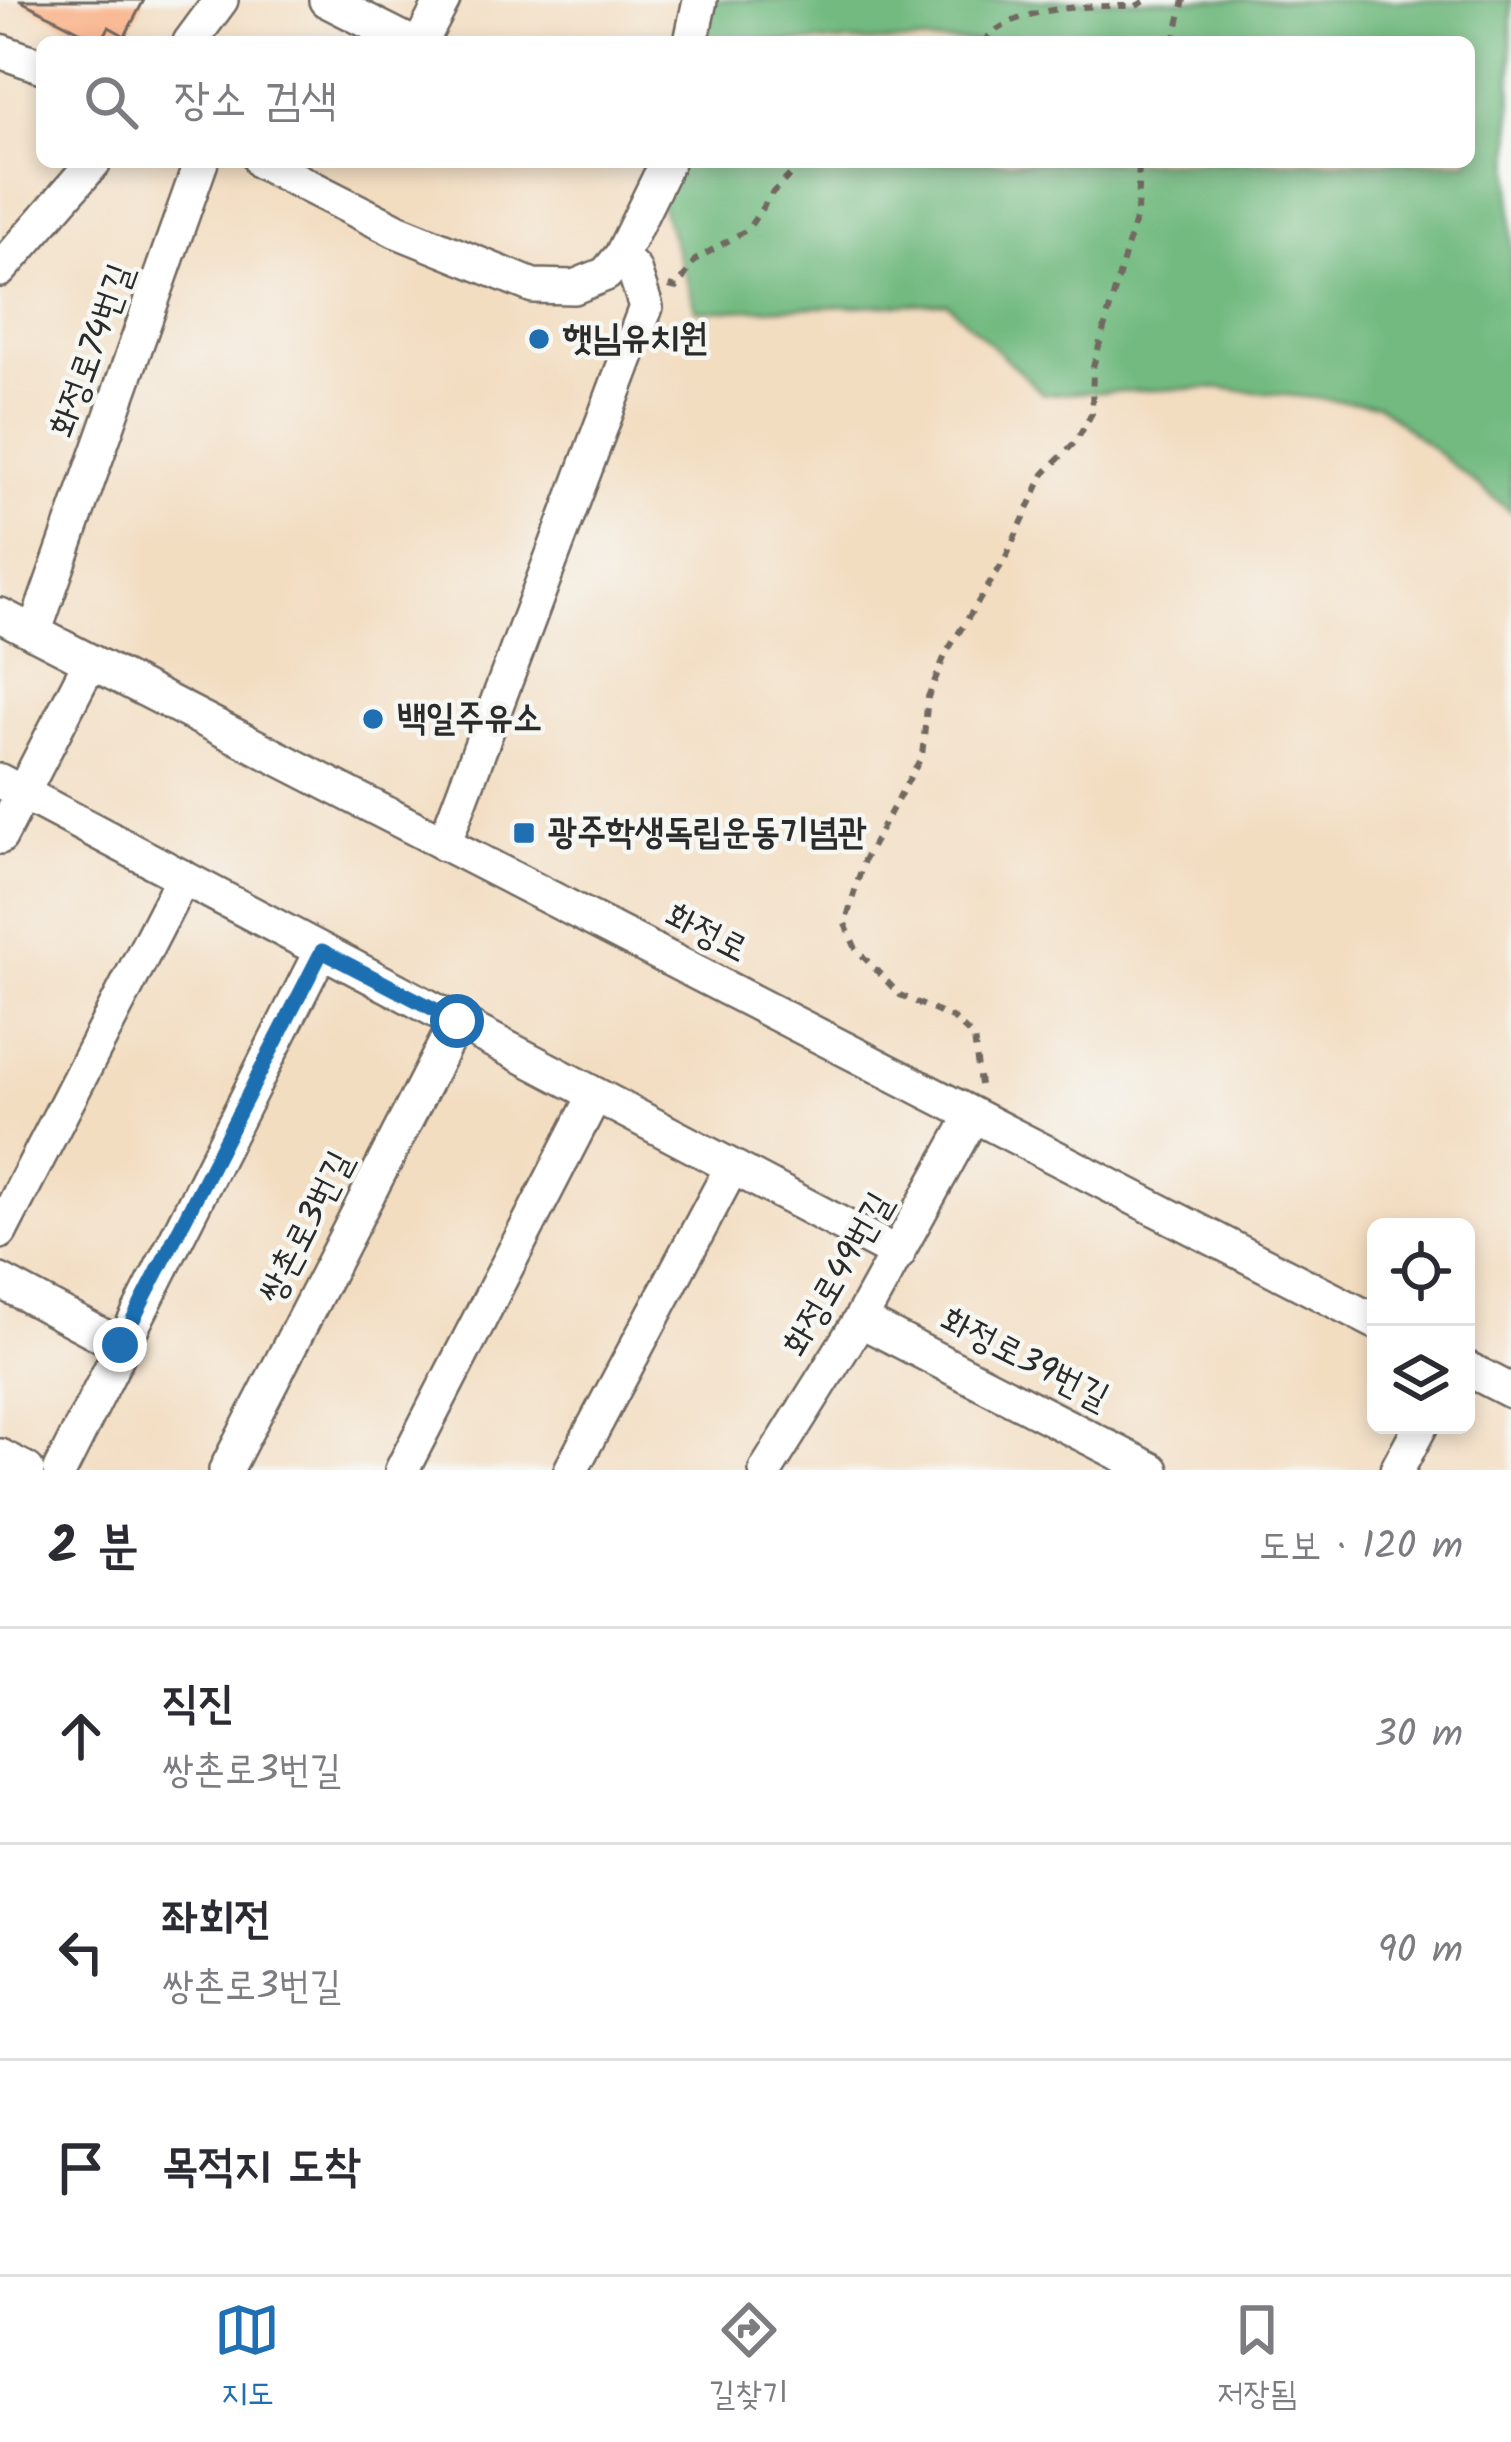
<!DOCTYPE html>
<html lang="ko">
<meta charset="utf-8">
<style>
:root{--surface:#fff;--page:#f2f2f3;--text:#2b2b33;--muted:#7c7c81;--line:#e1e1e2;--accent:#1f6fb2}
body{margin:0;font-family:Kalam,"Poor Story",sans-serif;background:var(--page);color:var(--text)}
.controls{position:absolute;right:36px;bottom:36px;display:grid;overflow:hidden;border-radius:18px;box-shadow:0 6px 18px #0003}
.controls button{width:108px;height:108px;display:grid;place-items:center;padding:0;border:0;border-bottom:3px solid var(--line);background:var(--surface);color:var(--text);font:60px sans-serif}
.stop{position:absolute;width:36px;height:36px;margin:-27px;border:9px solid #1f6fb2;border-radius:50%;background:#fff}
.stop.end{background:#1f6fb2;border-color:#fff;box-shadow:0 3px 12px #0008}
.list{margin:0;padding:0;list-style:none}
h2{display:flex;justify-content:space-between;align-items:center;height:156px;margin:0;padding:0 48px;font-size:51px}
h2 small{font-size:39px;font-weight:400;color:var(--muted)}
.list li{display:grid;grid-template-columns:78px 1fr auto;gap:36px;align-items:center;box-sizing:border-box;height:216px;padding:0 48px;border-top:3px solid var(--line)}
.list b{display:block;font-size:45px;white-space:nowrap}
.list p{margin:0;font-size:39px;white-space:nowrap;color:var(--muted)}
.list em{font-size:39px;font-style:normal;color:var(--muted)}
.icon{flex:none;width:66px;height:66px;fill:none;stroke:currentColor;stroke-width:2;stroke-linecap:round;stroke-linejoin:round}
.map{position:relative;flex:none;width:1511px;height:1470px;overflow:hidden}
.search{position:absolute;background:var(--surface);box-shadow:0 6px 18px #0003;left:36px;right:36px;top:36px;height:132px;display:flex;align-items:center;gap:30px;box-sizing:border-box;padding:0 42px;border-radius:18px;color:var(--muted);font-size:45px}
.sheet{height:804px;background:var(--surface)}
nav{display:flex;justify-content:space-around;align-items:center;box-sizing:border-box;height:168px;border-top:3px solid var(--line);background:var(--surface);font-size:33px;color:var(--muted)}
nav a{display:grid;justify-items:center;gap:6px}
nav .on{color:var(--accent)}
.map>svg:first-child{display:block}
.forest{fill:#72ba80;stroke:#4e7256;stroke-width:3}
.building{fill:#faaf83}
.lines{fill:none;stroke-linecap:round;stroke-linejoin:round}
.minor-casing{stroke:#716960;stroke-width:38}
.path{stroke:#716960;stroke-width:6;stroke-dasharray:9 9;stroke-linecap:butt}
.minor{stroke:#fff;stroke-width:33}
.route{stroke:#1f6fb2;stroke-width:15}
.poi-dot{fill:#1f6fb2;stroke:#f6f6f2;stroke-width:4.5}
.labels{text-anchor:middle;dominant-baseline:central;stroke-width:9;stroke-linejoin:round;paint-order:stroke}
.poi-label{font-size:36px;font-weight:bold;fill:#2b2b2b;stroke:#f6f6f2;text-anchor:start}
.street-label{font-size:36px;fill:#2b2b2b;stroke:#f6f6f2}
</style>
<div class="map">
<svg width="1511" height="1470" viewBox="0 0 1511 1470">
<rect width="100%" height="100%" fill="#f6f6f2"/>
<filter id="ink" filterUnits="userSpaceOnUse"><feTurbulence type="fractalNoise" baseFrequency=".00833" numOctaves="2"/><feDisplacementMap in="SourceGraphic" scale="24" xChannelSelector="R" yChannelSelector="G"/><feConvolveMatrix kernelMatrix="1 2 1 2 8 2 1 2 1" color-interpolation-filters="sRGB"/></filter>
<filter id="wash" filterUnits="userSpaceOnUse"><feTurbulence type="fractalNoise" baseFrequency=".004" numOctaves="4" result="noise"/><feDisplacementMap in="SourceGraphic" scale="48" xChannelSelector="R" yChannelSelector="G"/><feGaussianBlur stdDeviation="2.7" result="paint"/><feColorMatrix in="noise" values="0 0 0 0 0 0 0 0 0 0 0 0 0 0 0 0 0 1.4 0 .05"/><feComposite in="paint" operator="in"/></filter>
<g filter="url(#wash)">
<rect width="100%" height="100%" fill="#f3ddc1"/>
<path class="forest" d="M700,0H1511V512L1378,405L1218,388L1043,394L947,303L697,311L659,199L667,162H1469V42H691Z"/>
<g id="blocks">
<path class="building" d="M19,0H144L125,36L109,27L101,42Z"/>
</g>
</g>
<g filter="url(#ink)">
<use href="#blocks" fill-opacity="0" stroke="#716960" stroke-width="3"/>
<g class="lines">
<g class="minor-casing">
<path id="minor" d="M326,0L409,42
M190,42L221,0
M421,42L443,0
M691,42L700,0
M0,51L42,66
M261,162L397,231L533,286L574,287L606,274L621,256L667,162
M0,270L94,162
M0,615L1376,1322
M34,633L201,162
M0,781L898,1254
M0,837L90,662
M444,844L646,307L634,270L621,256
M0,1232L183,877
M0,1281L120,1345
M860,1320L1152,1470
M1466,1368L1511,1391
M0,1456L27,1470
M60,1470L321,951
M226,1470L457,1021
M402,1470L595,1095
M571,1470L732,1167
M766,1470L860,1320L973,1115
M1397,1470L1421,1425"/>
</g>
<path class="path" d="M983,42C1017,4 1088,6 1136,6L1147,0
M1174,42L1184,0
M669,286L677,288L695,260L748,229L772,193L803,162
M980,1085L974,1038L954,1019L900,995L856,949L845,924L864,860L922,756L928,697L946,653L1004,561L1044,474L1077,440L1092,413L1093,367L1137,213L1139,162"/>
<use href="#minor" class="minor"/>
</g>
</g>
<g class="lines" filter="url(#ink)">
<path class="route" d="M120,1345L322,951L457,1021"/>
</g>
<g class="poi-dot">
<circle cx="539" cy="339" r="12"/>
<circle cx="373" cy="719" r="12"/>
<rect x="512" y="821" width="24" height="24" rx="6"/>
</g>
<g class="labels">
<g class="poi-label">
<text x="563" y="339">햇님유치원</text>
<text x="397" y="719">백일주유소</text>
<text x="548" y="833">광주학생독립운동기념관</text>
</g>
<g class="street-label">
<text transform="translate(93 351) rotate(-70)">화정로74번길</text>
<text transform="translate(706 934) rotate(27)">화정로</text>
<text transform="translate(307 1228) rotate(-63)">쌍촌로3번길</text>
<text transform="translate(839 1275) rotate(-60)">화정로49번길</text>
<text transform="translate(1024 1360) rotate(27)">화정로39번길</text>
</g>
</g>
</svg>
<div class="controls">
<button><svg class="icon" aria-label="locate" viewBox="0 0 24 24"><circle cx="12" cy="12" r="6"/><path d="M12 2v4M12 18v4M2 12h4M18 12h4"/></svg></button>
<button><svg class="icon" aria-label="layers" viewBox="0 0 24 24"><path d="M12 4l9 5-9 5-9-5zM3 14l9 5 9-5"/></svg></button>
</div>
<div class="stop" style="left:457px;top:1021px"></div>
<div class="stop end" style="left:120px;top:1345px"></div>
<div class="search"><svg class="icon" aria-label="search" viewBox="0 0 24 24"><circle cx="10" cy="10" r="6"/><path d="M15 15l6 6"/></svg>장소 검색</div>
</div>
<section class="sheet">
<h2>2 분<small>도보 · 120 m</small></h2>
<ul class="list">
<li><svg class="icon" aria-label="ahead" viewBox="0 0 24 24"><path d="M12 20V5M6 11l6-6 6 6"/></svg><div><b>직진</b><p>쌍촌로3번길</p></div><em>30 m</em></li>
<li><svg class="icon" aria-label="left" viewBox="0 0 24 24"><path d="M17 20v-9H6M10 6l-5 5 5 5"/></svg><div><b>좌회전</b><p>쌍촌로3번길</p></div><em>90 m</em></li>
<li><svg class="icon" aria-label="arrive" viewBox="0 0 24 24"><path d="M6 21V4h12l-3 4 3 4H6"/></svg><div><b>목적지 도착</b></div></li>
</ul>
</section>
<nav>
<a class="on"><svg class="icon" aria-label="map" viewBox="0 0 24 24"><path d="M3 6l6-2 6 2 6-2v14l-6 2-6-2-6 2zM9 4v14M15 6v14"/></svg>지도</a>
<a><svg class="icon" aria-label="directions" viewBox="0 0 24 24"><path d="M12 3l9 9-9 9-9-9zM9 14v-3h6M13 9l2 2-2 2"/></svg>길찾기</a>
<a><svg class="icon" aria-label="saved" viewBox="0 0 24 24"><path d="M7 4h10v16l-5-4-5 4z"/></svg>저장됨</a>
</nav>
